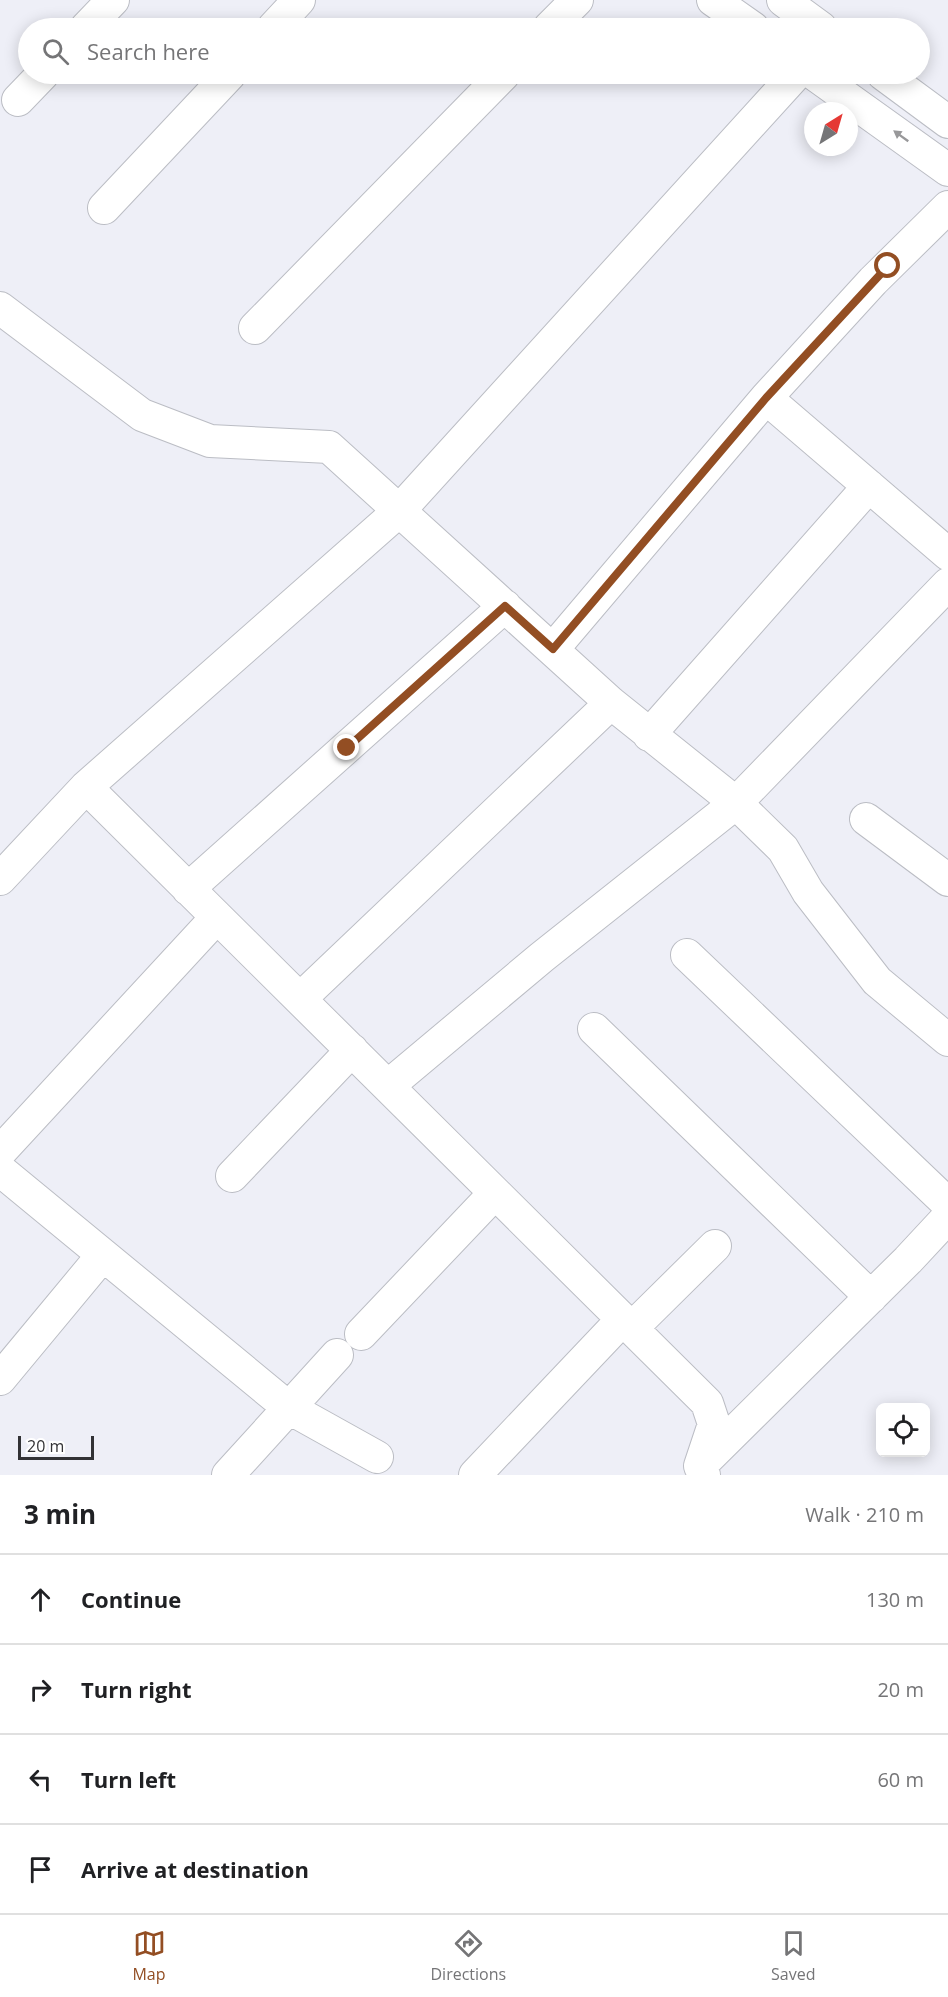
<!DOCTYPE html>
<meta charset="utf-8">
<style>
:root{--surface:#fff;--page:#f2f2f2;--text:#202124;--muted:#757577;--line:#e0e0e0;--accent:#934e23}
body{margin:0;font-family:"Open Sans",sans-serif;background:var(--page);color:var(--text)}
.controls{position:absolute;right:18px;bottom:18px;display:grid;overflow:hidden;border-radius:9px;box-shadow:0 3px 15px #0003}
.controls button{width:54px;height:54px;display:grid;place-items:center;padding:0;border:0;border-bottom:2px solid var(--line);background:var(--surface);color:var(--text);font:30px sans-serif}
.compass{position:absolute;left:804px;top:102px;width:54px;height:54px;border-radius:50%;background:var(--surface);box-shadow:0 3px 15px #0003;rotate:37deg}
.scale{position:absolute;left:18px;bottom:15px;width:76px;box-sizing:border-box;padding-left:6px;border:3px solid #323235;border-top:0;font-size:16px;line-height:21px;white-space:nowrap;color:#323235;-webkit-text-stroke:4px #fff;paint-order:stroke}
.stop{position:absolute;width:18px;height:18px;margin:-14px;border:4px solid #934e23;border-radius:50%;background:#fff}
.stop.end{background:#934e23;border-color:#fff;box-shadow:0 2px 6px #0008}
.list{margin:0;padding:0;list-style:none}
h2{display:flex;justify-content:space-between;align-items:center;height:78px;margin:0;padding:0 24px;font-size:26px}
h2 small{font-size:20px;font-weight:400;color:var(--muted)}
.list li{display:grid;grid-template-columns:39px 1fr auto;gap:18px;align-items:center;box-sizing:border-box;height:90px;padding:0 24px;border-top:2px solid var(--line)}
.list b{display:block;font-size:22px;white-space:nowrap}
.list em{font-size:20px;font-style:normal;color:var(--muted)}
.icon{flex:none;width:33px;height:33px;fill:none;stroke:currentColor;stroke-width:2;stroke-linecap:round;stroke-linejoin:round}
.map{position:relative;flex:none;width:948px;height:1475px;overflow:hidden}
.search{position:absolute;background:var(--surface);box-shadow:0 3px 15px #0003;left:18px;right:18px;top:18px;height:66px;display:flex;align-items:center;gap:15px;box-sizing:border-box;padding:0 21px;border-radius:33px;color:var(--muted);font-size:22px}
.sheet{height:438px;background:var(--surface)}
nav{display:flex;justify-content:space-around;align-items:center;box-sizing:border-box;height:84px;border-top:2px solid var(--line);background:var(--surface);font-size:16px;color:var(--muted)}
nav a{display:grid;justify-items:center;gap:3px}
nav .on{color:var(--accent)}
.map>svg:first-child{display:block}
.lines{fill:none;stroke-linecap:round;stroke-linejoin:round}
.minor-casing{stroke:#bbbdc4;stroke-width:34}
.minor{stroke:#fff;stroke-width:32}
.oneway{fill:#98989a}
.route{stroke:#934e23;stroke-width:8}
</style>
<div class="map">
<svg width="948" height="1475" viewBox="0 0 948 1475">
<rect width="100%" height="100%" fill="#eeeff7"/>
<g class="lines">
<g class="minor-casing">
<path id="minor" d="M713,0L753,28
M783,0L821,28
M86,28L113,0
M273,28L299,0
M549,28L577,0
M814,74L948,170
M883,74L948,122
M18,100L43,74
M948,207L873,281L766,398L948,554
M104,208L230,74
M0,308L142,415L210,441L329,447L611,703L736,803L542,957L388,1086
M255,328L504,74
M948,584L736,803L783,849L808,892L877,981L948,1040
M553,649L766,398
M649,735L869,486
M86,787L707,1403L714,1424L700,1466L704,1475
M866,819L948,880
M0,879L86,787L399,511L796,74
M188,889L505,606
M687,955L948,1204
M300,999L611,703
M594,1029L871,1297
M0,1152L217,917
M0,1170L289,1408L377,1457
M232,1176L352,1050
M632,1328L715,1246
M361,1334L495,1193
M0,1379L102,1256
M705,1461L908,1260L948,1217
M228,1475L337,1355
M475,1475L623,1319"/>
</g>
<use href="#minor" class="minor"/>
</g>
<defs><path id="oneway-solid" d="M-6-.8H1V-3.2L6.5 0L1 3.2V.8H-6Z" transform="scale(1.5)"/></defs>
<use class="oneway" href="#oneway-solid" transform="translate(901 136) rotate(-144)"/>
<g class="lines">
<path class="route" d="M347,748L505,606L553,649L766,398L888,266"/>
</g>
</svg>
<div class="controls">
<button><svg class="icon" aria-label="locate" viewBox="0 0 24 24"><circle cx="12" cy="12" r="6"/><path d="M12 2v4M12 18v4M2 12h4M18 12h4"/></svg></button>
</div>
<svg class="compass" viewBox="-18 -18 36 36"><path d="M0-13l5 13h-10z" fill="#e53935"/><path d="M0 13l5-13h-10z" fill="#757577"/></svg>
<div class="scale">20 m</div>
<div class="stop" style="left:888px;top:266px"></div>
<div class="stop end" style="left:347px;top:748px"></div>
<div class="search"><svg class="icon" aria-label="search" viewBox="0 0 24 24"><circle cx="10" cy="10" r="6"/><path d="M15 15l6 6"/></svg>Search here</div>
</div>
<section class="sheet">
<h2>3 min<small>Walk · 210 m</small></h2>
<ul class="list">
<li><svg class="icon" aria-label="ahead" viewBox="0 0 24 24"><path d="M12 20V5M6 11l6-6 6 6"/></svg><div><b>Continue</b></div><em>130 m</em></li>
<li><svg class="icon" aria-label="right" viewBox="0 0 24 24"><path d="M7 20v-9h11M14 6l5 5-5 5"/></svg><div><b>Turn right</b></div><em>20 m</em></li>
<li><svg class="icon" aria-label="left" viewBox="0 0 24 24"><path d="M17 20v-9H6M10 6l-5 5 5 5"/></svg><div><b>Turn left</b></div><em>60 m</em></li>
<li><svg class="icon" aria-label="arrive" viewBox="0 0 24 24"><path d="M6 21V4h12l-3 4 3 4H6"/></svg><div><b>Arrive at destination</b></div></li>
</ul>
</section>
<nav>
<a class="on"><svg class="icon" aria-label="map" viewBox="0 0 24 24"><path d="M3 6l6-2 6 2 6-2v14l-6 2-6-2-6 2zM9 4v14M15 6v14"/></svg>Map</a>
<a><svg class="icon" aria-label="directions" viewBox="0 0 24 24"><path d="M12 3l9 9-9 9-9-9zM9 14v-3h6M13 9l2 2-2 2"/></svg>Directions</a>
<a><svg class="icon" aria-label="saved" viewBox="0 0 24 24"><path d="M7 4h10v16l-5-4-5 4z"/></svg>Saved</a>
</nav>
